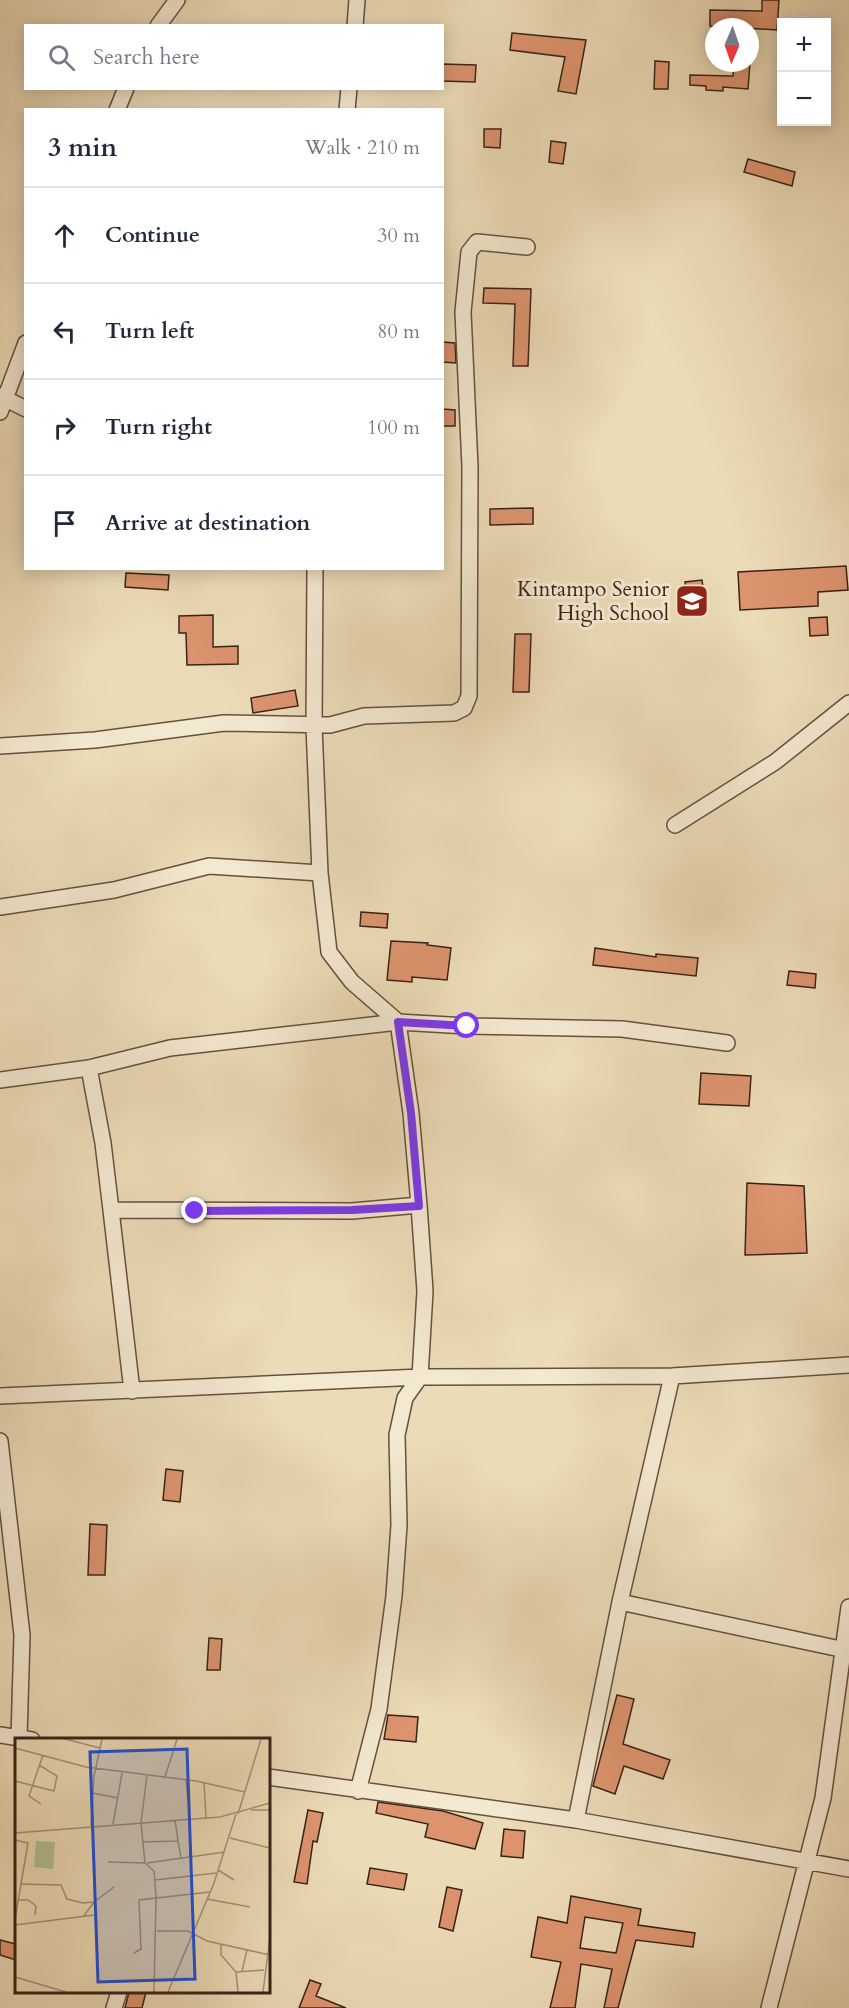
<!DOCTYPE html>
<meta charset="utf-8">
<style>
:root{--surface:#fff;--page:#f2f2f3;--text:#1f2937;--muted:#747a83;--line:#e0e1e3}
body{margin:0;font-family:Cardo,serif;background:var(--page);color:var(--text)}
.controls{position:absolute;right:18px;top:18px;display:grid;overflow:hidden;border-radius:0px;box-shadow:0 3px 15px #0003}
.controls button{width:54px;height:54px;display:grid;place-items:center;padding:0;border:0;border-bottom:2px solid var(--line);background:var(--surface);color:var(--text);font:30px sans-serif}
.compass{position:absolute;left:705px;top:18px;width:54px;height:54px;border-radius:50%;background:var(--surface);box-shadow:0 3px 15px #0003;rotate:182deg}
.stop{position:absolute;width:18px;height:18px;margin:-14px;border:4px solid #7c3aed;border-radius:50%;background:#fff}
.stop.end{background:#7c3aed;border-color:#fff;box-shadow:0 2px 6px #0008}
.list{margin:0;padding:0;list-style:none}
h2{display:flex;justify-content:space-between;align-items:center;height:78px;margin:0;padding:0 24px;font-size:26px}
h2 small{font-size:20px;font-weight:400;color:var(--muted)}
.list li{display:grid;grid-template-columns:39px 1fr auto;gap:18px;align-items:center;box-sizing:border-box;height:96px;padding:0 24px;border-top:2px solid var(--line)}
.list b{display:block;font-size:22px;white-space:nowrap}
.list em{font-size:20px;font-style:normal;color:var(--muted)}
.icon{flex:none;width:33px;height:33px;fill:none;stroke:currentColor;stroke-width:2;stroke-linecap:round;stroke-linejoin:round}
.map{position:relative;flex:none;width:849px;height:2008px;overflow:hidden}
.search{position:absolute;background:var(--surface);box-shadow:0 3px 15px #0003;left:24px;top:24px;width:420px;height:66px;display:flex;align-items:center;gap:15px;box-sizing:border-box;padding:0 21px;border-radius:0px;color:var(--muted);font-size:22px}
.panel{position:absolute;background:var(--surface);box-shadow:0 3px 15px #0003;left:24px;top:108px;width:420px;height:462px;border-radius:0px}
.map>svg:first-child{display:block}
.building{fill:#dd946e;stroke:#382318;stroke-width:1.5;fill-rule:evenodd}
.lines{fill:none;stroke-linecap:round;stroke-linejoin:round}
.minor-casing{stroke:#655140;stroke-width:18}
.minor{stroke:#f3e8d0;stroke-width:15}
.route{stroke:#7c3aed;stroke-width:8}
.labels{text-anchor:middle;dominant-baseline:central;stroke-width:6;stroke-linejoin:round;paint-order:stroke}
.poi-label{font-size:21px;fill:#382318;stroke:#f3e8d0;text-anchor:end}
.inset-road{fill:none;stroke:#a49177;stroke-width:1.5}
.view{fill:#1d4ed8;fill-opacity:0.15;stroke:#1d4ed8;stroke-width:3}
.inset-edge{fill:none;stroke:#382318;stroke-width:3}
</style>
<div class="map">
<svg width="849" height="2008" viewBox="0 0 849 2008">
<rect width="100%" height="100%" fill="#ecdbb7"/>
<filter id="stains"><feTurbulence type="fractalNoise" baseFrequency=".00333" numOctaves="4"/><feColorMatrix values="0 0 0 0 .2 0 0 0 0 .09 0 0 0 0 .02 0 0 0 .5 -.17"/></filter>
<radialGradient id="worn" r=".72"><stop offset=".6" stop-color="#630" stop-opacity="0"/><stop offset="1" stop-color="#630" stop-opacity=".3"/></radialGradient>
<path class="building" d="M762,0H779L777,30L710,26V10L762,11Z
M512,33L586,40L576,94L558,91L565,57L510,50Z
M655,61L669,62L668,89H654Z
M734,63H750L748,89L723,87V91L706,90V86L690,85V75L733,76Z
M442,64L476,65L475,82L442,81Z
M484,129H501L500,148L484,147Z
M551,141L566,143L563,164L549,162Z
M748,159L795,172L792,186L744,172Z
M484,288L531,289L528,366H513L515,304L483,303Z
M442,342L455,343L456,363L442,362Z
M442,409L455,410V426H442Z
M533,508V524L490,525V509Z
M846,566L848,590L818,592V606L740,610L738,572Z
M126,573L169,575L168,590L125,587Z
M702,580L705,602L688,604L685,582Z
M213,615V647L238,646V664L187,665L186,633H179V616Z
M827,617L828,635L810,636L809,618Z
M515,634H531L529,692H513Z
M295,690L298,706L253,713L251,698Z
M361,912L388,914L387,928L360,926Z
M391,941L428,943L427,945L451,948L447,980L412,977V982L387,980Z
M595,948L656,957V954L698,958L696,976L593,965Z
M789,971L816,974L815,988L787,985Z
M701,1073L751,1076L749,1106L699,1104Z
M747,1183L804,1186L807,1253L745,1255Z
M166,1469L183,1471L180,1502L163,1500Z
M90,1524L107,1525L105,1575H88Z
M209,1638L222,1639L220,1670H207Z
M617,1695L634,1699L623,1744L670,1760L663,1779L624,1766L615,1794L593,1786Z
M388,1715L418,1717L416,1742L384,1739Z
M378,1802L443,1811L483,1823L475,1849L425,1837L428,1824L376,1813Z
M308,1810L323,1813L317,1842L313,1841L307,1884L294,1882Z
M504,1829L525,1831L523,1858L501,1856Z
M370,1868L407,1874L404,1890L367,1884Z
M447,1887L462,1890L453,1931L439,1927Z
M571,1896L641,1909L638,1925L695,1933L693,1947L636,1940L618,2008H604L612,1969L581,1964L575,2008H550L561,1962L531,1957L538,1917L567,1923ZM585,1917L623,1923L616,1953L580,1948Z
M0,1940L16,1944V1960L0,1955Z
M310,1980L321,1984L316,1996L346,2008H299Z
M129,1992H146L142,2008H125Z"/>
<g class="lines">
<g class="minor-casing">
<path id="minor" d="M158,26L177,0
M355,26L357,0
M117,110L126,88
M347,110L349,88
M0,396L26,409
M0,412L26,343
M315,568L314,726L320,873L329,952L352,982L398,1022
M0,746L95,740L224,723L330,725L364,716L454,713L464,708L469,696L470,467L463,312L469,252L477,242L527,247
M675,825L775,762L849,703
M0,907L114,890L209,866L320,873
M89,1068L103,1143L111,1210L352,1211L419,1205
M0,1080L89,1068L170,1048L398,1022
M111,1210L132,1391
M0,1396L420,1377L672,1376L849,1365
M0,1441L22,1635L19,1738
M620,1602L845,1650
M0,1735L32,1740
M268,1777L576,1820L849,1869
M358,1791L379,1709L394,1596L399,1525L397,1435L405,1398L420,1377L425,1291L419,1205L411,1113L398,1022L467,1026L622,1029L727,1043
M576,1820L620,1602L672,1376
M114,2008L119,1992
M769,2008L823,1798L849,1607"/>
</g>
<use href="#minor" class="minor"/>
</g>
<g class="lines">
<path class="route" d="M195,1211L352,1210L419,1206L411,1113L398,1022L467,1026"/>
</g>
<defs>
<g id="school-square" transform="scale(1.725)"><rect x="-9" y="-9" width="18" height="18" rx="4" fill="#8f2418" stroke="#f3e8d0"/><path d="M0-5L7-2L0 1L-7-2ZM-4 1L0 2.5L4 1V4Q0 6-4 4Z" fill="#fff"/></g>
</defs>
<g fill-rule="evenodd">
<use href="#school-square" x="692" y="601"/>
</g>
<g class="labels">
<g class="poi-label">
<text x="669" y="589">Kintampo Senior<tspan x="669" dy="24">High School</tspan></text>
</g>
</g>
<g transform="translate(15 1738)">
<rect width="255" height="255" fill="#ecdbb7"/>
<path d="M21,103L40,104L38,131L19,129Z" fill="#b2c193"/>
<path class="inset-road" d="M50,1L85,10M0,10L71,29L181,43L230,54M150,39L162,1M171,42L175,81M0,43L39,53L42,38L24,27M189,44L191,80M77,55L103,60M26,66L14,58L28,17M236,72H255M223,76L246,1M160,82L163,103M98,86L107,35M76,88L79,38L87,1M0,95L205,79L255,65M215,100L255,110M0,102L13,105L0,181M127,104L163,103L166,119M93,124L130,125L126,85L132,37M130,125L139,133L141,159L139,254M132,125L210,114M203,132L219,142M140,142L201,135M5,146L46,147L52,161L68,165L79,164L99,149M192,161L235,169M3,162H13L21,168L20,177M68,179L79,164M0,187L79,177M142,193H173L192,203L255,217M206,207V217L221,234L223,254M119,215L126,211L124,162L195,154M227,233L232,212M221,234L249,232M0,239L51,254M153,254L199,145L221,76M248,254L255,199"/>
<path class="view" d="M172,11L180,241L83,244L75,14Z"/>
<rect width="255" height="255" class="inset-edge"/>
</g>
<rect width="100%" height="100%" filter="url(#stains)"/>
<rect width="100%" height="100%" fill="url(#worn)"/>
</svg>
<div class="controls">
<button>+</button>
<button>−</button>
</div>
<svg class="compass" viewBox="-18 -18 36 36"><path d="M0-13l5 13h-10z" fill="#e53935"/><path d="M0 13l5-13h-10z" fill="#747a83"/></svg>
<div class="stop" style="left:467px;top:1026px"></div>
<div class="stop end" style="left:195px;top:1211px"></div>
<div class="search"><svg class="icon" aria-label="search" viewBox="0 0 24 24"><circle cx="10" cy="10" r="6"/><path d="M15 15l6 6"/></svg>Search here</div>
<section class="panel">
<h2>3 min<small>Walk · 210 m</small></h2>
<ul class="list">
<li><svg class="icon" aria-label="ahead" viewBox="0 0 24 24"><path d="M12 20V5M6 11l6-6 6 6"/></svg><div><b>Continue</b></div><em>30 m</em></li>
<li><svg class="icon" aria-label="left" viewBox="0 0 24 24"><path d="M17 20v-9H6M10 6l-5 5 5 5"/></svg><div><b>Turn left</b></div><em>80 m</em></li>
<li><svg class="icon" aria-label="right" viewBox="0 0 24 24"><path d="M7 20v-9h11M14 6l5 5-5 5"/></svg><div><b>Turn right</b></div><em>100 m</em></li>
<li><svg class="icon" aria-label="arrive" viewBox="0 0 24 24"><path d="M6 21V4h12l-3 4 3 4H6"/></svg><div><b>Arrive at destination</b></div></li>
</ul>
</section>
</div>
